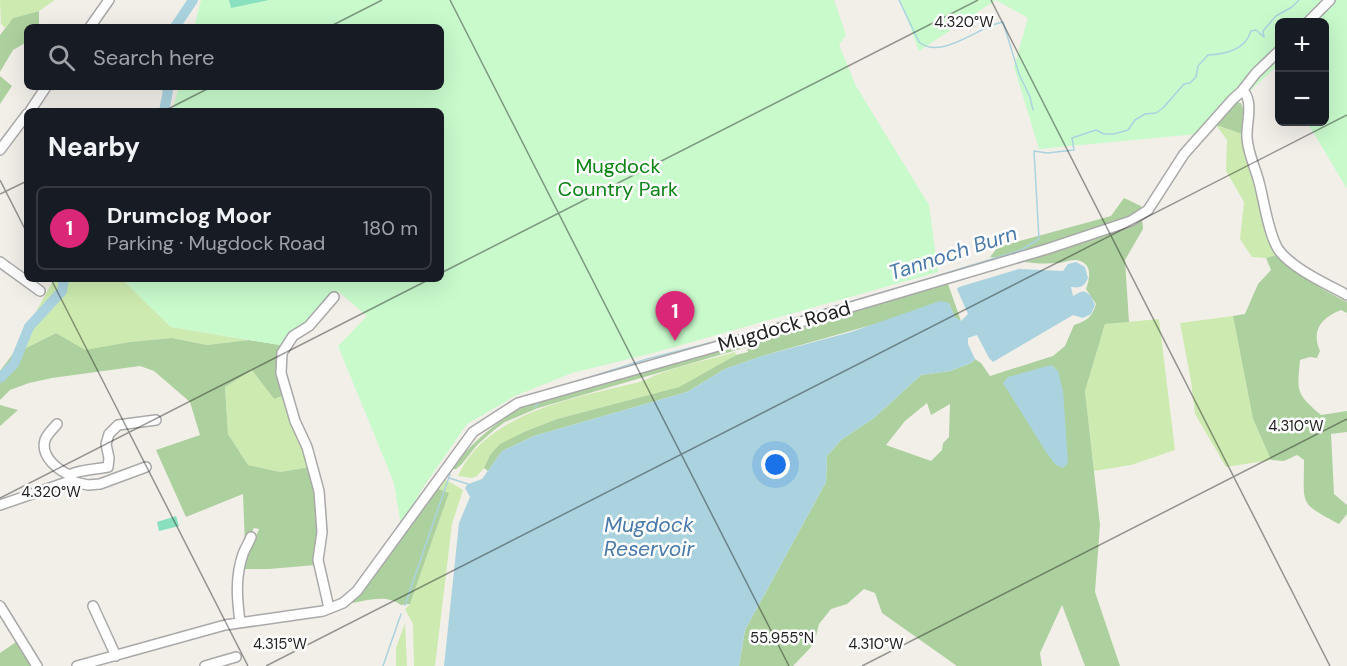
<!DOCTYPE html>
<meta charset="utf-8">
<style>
:root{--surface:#171b24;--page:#20242c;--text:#f1f3f6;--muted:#9ea1a6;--line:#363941;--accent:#db2777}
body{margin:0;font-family:"DM Sans",sans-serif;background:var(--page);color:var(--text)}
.controls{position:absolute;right:18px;top:18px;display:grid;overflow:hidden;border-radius:9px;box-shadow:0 6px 24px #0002}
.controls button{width:54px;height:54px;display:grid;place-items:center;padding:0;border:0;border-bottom:2px solid var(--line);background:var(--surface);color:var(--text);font:30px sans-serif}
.you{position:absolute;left:776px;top:465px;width:21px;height:21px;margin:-15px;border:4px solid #fff;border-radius:50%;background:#1a73e8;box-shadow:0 0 0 9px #1a73e833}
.badge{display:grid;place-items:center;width:39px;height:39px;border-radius:50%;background:var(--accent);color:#fff;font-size:20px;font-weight:700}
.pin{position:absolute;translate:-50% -50px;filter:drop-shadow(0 2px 3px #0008)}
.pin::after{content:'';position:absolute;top:32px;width:21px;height:18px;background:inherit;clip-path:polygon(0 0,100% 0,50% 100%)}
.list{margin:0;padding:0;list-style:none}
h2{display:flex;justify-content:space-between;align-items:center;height:78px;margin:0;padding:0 24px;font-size:26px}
h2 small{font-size:20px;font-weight:400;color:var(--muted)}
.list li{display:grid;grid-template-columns:39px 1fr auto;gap:18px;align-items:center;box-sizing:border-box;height:84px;margin:0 12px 12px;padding:0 12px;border:2px solid var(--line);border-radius:9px}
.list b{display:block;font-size:22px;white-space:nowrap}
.list p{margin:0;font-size:20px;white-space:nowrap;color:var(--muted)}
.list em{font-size:20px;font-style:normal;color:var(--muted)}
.icon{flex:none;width:33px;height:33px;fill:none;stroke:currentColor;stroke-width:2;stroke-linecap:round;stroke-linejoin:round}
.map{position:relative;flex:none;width:1347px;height:666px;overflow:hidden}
.search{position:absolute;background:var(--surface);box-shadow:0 6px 24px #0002;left:24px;top:24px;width:420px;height:66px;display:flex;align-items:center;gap:15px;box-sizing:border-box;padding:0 21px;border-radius:9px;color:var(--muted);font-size:22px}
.panel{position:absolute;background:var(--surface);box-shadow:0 6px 24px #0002;left:24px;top:108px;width:420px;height:174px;border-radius:9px}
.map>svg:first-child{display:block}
.grass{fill:#cdebb0}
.forest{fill:#add19e;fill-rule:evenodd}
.park{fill:#c8facc}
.pitch{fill:#88e0be}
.water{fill:#aad3df}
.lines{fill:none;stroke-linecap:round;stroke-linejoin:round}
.stream{stroke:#aad3df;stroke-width:1.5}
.river{stroke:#aad3df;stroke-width:10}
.minor-casing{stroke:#a9a9a9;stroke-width:12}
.minor{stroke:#fff;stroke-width:9}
.ticks{fill:none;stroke:#222;stroke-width:1.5;stroke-opacity:0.45}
.labels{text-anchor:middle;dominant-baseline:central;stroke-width:5;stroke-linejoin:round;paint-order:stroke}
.park-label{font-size:20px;fill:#0c8416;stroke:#fff}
.street-label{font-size:20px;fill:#222;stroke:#fff}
.water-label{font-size:21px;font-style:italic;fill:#4a7aab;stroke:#fff}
.ticks-label{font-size:15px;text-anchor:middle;fill:#222;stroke:#fff;stroke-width:5;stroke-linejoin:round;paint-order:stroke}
</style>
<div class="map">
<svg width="1347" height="666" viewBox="0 0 1347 666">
<rect width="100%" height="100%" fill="#f2efe9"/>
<path class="grass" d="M0,0H55L39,11L13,18L5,28L1,24Z
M1216,125L1242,134L1276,255L1266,258L1252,257L1240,239L1244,202L1226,171L1227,140Z
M54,279H122L171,327L249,340L207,345L172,338L130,342L85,351L56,333L12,355Z
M1233,316L1253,419L1271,460L1226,467L1195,414L1191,381L1180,323Z
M1159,319L1175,450L1131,465L1094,471L1085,391L1105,324Z
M735,352L736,355L679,387L557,419L526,431L500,445L490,455L484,468L477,476L472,478L458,476C487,411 577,398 639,382C645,380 650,378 656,375C681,365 709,360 735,352Z
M252,370L274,399L285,395L310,467L280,472L248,465L228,434L225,387Z
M445,479L463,490L452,524L435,666H414L413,624L405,609L410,604L449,493L436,488Z
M405,623L407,666H396V648Z"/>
<path class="forest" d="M39,11V27H27V42L13,50L0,72V35L13,18Z
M0,76L12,86L0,104Z
M1236,102L1241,103L1243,109L1242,134L1216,125L1228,108Z
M1124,198L1141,206L1143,229L1125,260L1129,322L1105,324L1085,391L1100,525L1095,592L1120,666H1085L1062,605L1040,653L1042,666H957L882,613L875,593L864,589L847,604L831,609L819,624L814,644L793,666H739L745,630L826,482L827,456L841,440L874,418L921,375L950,371L971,363L975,359L981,363L990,376L1053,356L1065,346L1074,325C1087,321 1092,317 1096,304L1086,289C1089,280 1092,269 1084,263C1075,256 1066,263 1057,263C1035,265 1012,260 990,257L998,247L1111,216ZM1054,367L1059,388L1064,468L1005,380ZM927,403L931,415L950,404L949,437L943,443L942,450L931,461L886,445L905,421Z
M1276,255C1286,258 1293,269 1302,275C1316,286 1331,294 1347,302V313L1341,310C1321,318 1311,330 1320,351L1317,358L1310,357L1300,360C1297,393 1296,393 1321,415L1347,411V432L1331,434L1334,494L1347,505V514L1339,524C1298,502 1304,506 1304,460L1297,455L1284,461L1271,460L1253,419L1233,316L1245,314L1258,284L1271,270L1266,258Z
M948,284L961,321L955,318L949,303L762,356L725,369L687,392L534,436L502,451L488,471L484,468L490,455L500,444L526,431L557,419L679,387L736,355L748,352L747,347L538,408L505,422L494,430L477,445L461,465L456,469H451C472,442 495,423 524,406Z
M56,333L85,350L130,342L172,338L207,345L249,340L280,345L278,373L285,395L274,399L252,370L225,387L228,434L248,465L280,472L310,467L318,511L316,565L269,569H242L259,529L254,528L245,545L243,494L186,517L156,450L200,435L190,402L154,371L140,366L52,378L29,383L10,390L0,400V371L12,355Z
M0,405L18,410L0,426Z
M436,488L449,493L410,604L401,605C387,594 368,600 352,603L347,601Z
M16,642L31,666H0V653Z"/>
<path class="park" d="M201,0H834L846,35L839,45L856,86L929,205L938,272L653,353L572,373L515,396L467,424L422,489L401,526L394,483L338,346L367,316L339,292L316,323L280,345L171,327L122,279H441V111H172L179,87H441V27H194Z
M900,0H1347V189L1307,122H1324V22H1280L1279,75L1275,68L1251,90L1242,85L1197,134L1039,149L1014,67L1028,18L996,0L919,51Z"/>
<path class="pitch" d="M229,0H269L231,8Z
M176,516L179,526L159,531L157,522Z"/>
<path class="water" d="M1076,262L1085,267L1088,278C1084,288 1079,288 1071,287L1073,296C1080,292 1083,288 1091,296L1095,305L1091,314L1083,318L1073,315L993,362L989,358L977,335L968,338V344L975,359L971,363L950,371L921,375L874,418L841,440L827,456L826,482L745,630L739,666H444L459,523L470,497L465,488L468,484L482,479L502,451L534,436L687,392L725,369L762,356L851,332L940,301L949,303L955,317L961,321L968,314L957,289L959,287L1019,269L1063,271L1068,264Z
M1051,365L1058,371L1063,391L1068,463L1063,468L1056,465L1048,455L1003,383L1008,377Z"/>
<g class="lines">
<path class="stream" d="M899,0L919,42C941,61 979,26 1003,22L1019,74L1030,97L1033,110
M565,385L647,359L725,339L911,284L1021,250L1039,239L1034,151L1047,153L1074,150L1072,138L1096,130L1104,134H1114L1128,130L1135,120L1145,114L1156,113L1163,108L1184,84L1190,83L1196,77L1198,66L1208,55C1226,54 1245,50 1251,31L1256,30L1264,37L1263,31L1276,16L1292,7L1299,0
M535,407L540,402
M449,478L468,484
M405,605L450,474
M383,666L401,614"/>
<path class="river" d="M175,27L193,0
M164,111L168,91L166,87
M0,378L14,364L29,327L62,291L64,279"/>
<g class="minor-casing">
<path id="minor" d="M1308,22L1330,0
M90,27L109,0
M1241,92L1256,73L1280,50
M30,111L46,87
M0,150L27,114
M0,262L40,291
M57,424C53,429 47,434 45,440C40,457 59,471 72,476
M70,481L72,474C79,470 98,469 108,467L109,458L106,444L109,434L118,425L156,420
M0,505L70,481L88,485L100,484L146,467
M0,606L37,666
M93,606L116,656
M329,608L318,560L322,532L319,491L307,447L295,421L281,373L282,353L293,336L309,326L334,297
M240,622C237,599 235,577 243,554C245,548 249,543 251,537
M77,666L225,625L323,611L343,603L357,591L473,432L518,403L743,339L1047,249L1131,221L1148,210L1184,154L1233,99L1241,92L1245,93C1253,105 1246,124 1247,138C1248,153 1255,167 1259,182C1264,201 1268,232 1278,249C1291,268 1327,284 1347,295
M205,666L236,657"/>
</g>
<use href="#minor" class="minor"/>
</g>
<path class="ticks" d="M450,0L789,666M991,0L1330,666M329,27L382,0M164,111L211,87M0,180L27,233M0,194L27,181M441,273L978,0M51,279L248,666M0,498L430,279M266,666L1347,115M862,666L1347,419"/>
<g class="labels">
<g class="park-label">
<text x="618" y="166">Mugdock<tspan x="618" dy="23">Country Park</tspan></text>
</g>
<g class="street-label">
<text transform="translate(784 326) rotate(-16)">Mugdock Road</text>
</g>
<g class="water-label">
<text transform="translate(953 253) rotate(-18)">Tannoch Burn</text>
<text x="649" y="525">Mugdock<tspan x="649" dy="24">Reservoir</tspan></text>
</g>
</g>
<g class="ticks-label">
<text x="964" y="27">4.320°W</text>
<text x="1296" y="431">4.310°W</text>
<text x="51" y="497">4.320°W</text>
<text x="782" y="643">55.955°N</text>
<text x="280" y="649">4.315°W</text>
<text x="876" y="649">4.310°W</text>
</g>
</svg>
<div class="controls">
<button>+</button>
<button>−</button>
</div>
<div class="you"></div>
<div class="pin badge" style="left:675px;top:341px">1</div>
<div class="search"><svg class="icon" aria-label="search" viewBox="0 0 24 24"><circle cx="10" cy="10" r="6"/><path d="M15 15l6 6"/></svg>Search here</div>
<section class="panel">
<h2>Nearby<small></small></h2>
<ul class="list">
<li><span class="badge">1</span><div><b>Drumclog Moor</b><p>Parking · Mugdock Road</p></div><em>180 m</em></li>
</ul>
</section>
</div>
